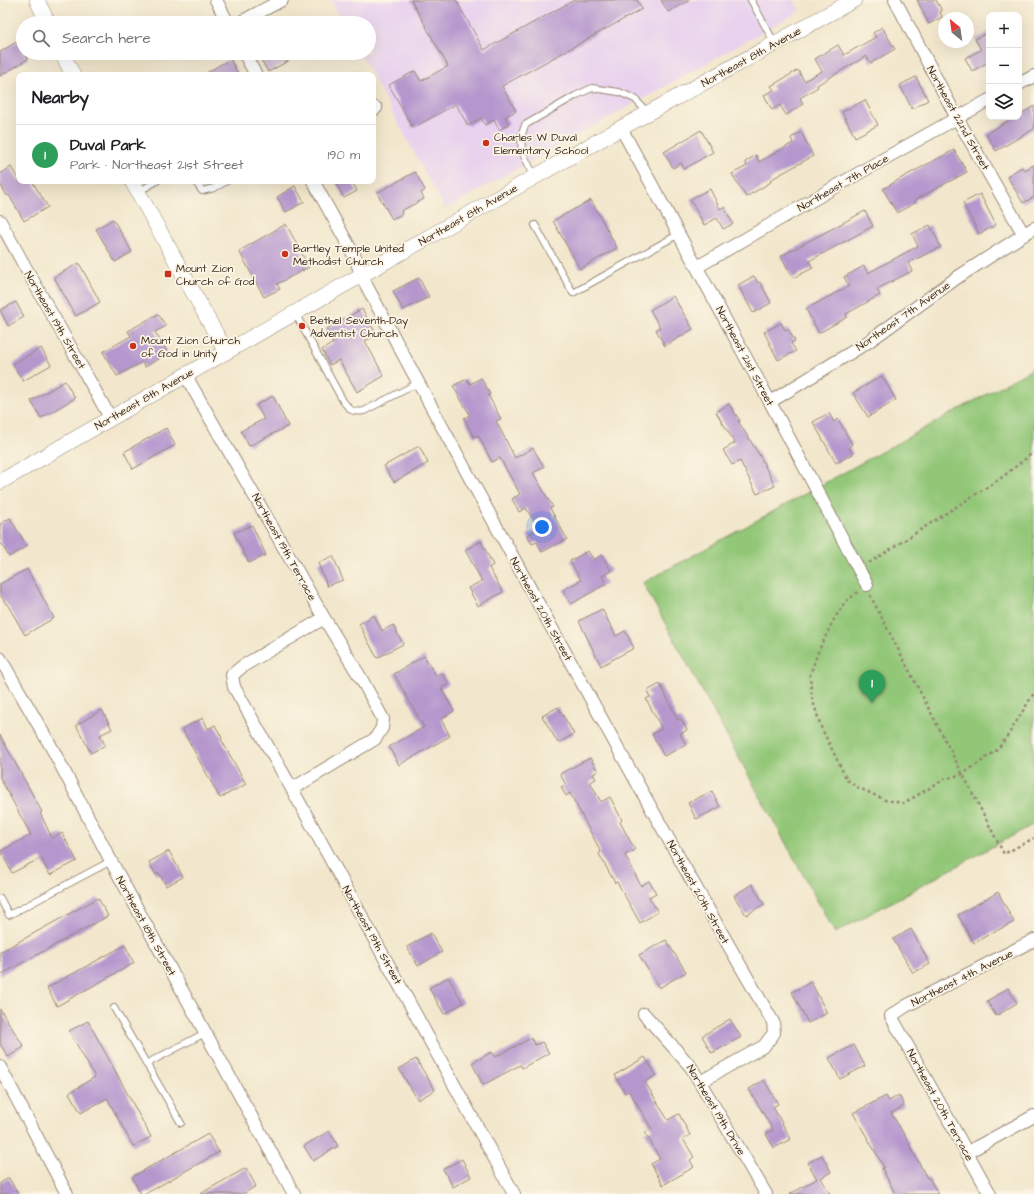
<!DOCTYPE html>
<meta charset="utf-8">
<style>
:root{--surface:#fff;--page:#f6f6f6;--text:#202124;--muted:#757577;--line:#e0e0e0;--accent:#ea580c}
body{margin:0;font-family:"Architects Daughter",sans-serif;background:var(--page);color:var(--text)}
.controls{position:absolute;right:12px;top:12px;display:grid;overflow:hidden;border-radius:8px;box-shadow:0 4px 16px #0002}
.controls button{width:36px;height:36px;display:grid;place-items:center;padding:0;border:0;border-bottom:1px solid var(--line);background:var(--surface);color:var(--text);font:20px sans-serif}
.compass{position:absolute;left:938px;top:12px;width:36px;height:36px;border-radius:50%;background:var(--surface);box-shadow:0 4px 16px #0002;rotate:331deg}
.you{position:absolute;left:542px;top:527px;width:14px;height:14px;margin:-10px;border:3px solid #fff;border-radius:50%;background:#1a73e8;box-shadow:0 0 0 6px #1a73e833}
.badge{display:grid;place-items:center;width:26px;height:26px;border-radius:50%;background:var(--accent);color:#fff;font-size:13px;font-weight:700}
.pin{position:absolute;translate:-50% -33px;filter:drop-shadow(0 1px 2px #0008)}
.pin::after{content:'';position:absolute;top:21px;width:14px;height:12px;background:inherit;clip-path:polygon(0 0,100% 0,50% 100%)}
.list{margin:0;padding:0;list-style:none}
h2{display:flex;justify-content:space-between;align-items:center;height:52px;margin:0;padding:0 16px;font-size:17px}
h2 small{font-size:13px;font-weight:400;color:var(--muted)}
.list li{display:grid;grid-template-columns:26px 1fr auto;gap:12px;align-items:center;box-sizing:border-box;height:60px;padding:0 16px;border-top:1px solid var(--line)}
.list b{display:block;font-size:15px;white-space:nowrap}
.list p{margin:0;font-size:13px;white-space:nowrap;color:var(--muted)}
.list em{font-size:13px;font-style:normal;color:var(--muted)}
.icon{flex:none;width:22px;height:22px;fill:none;stroke:currentColor;stroke-width:2;stroke-linecap:round;stroke-linejoin:round}
.map{position:relative;flex:none;width:1034px;height:1194px;overflow:hidden}
.search{position:absolute;background:var(--surface);box-shadow:0 4px 16px #0002;left:16px;top:16px;width:360px;height:44px;display:flex;align-items:center;gap:10px;box-sizing:border-box;padding:0 14px;border-radius:22px;color:var(--muted);font-size:15px}
.panel{position:absolute;background:var(--surface);box-shadow:0 4px 16px #0002;left:16px;top:72px;width:360px;height:112px;border-radius:8px}
.map>svg:first-child{display:block}
.built{fill:#e8d2ee}
.green{fill:#93c778;stroke:#67784b}
.building{fill:#b597ce}
.lines{fill:none;stroke-linecap:round;stroke-linejoin:round}
.service-casing{stroke:#968875;stroke-width:8}
.minor-casing{stroke:#968875;stroke-width:14}
.tertiary-casing{stroke:#968875;stroke-width:16}
.path{stroke:#968875;stroke-width:2.5;stroke-dasharray:3 3;stroke-linecap:butt}
.service{stroke:#fff;stroke-width:6}
.minor{stroke:#fff;stroke-width:12}
.tertiary{stroke:#fff;stroke-width:15}
.poi-dot{fill:#c8321e;stroke:#fcf5e5;stroke-width:1.5}
.labels{text-anchor:middle;dominant-baseline:central;stroke-width:3.5;stroke-linejoin:round;paint-order:stroke}
.street-label{font-size:11px;fill:#3b2a1e;stroke:#fcf5e5}
.poi-label{font-size:11px;fill:#3b2a1e;stroke:#fcf5e5;text-anchor:start}
</style>
<div class="map">
<svg width="1034" height="1194" viewBox="0 0 1034 1194">
<rect width="100%" height="100%" fill="#fcf5e5"/>
<filter id="ink" filterUnits="userSpaceOnUse"><feTurbulence type="fractalNoise" baseFrequency=".025" numOctaves="2"/><feDisplacementMap in="SourceGraphic" scale="8" xChannelSelector="R" yChannelSelector="G"/><feConvolveMatrix kernelMatrix="1 2 1 2 8 2 1 2 1" color-interpolation-filters="sRGB"/></filter>
<filter id="wash" filterUnits="userSpaceOnUse"><feTurbulence type="fractalNoise" baseFrequency=".012" numOctaves="4" result="noise"/><feDisplacementMap in="SourceGraphic" scale="16" xChannelSelector="R" yChannelSelector="G"/><feGaussianBlur stdDeviation="0.9" result="paint"/><feColorMatrix in="noise" values="0 0 0 0 0 0 0 0 0 0 0 0 0 0 0 0 0 1.4 0 .05"/><feComposite in="paint" operator="in"/></filter>
<g filter="url(#wash)">
<rect width="100%" height="100%" fill="#f2e7cc"/>
<path class="built" d="M331,0H794L800,11L445,209L373,77V75H372L360,53H369V23H343Z"/>
<path class="green" d="M1034,368V824L835,933L643,583Z"/>
<g id="blocks">
<path class="building" d="M411,0H456L484,50L574,0H637L642,9L502,86L516,111L505,117L509,124L499,130L494,120L485,125L481,118L468,126L456,104L413,128L389,85L415,71L421,81L448,66Z
M661,0H690L668,12Z
M917,0H936L942,11L940,12L942,17L929,24Z
M882,27L895,49L871,63L866,56L817,85L818,87L800,98L803,104L786,115L780,105L772,110L764,95L774,90L771,86L798,70L804,81L822,71L815,59L838,45L844,55L876,37L873,33Z
M989,32V67L987,63L972,71L965,58L981,50L975,39Z
M18,41L23,50V53H25L28,59L0,76V52Z
M270,53H303L268,72L260,58Z
M230,59L239,75H203Z
M916,77L928,100L912,109L900,85Z
M865,100L878,125L855,137L842,112Z
M1034,106V129L996,151L986,134L1015,117H1019V115Z
M701,130L713,152L684,169L681,163L673,168L664,152Z
M801,132L813,156L770,180L771,182L746,197L732,174L747,166L745,162L756,155L759,162L793,143L791,138Z
M954,150L967,172L915,200L916,202L897,213L883,189L905,176Z
M1034,165V197L1023,203L1007,176L1022,167L1024,170Z
M11,167L19,181H32L48,207L24,221L9,195L7,196L0,184V174Z
M415,172L425,190L421,193L424,199L401,211L402,214L392,219L377,193Z
M335,181H352L357,191L344,198Z
M295,186L304,202L286,212L277,197Z
M710,189L720,209L724,207L733,224L723,229L717,218L704,225L690,199Z
M980,194L996,225L979,234L963,203Z
M591,200L617,248L580,269L553,221Z
M865,211L873,226L809,261L813,268L793,278L781,256Z
M113,219L132,252L115,262L96,229Z
M286,224L309,267L277,284L280,289L264,297L239,251Z
M930,225L941,247L908,263L912,271L877,289L880,295L846,314L847,317L819,333L806,309L849,286L844,277L864,266L868,273L918,246L912,234Z
M79,263L100,302L76,316L54,277Z
M754,276L758,283L760,282L771,303L753,313L738,285Z
M419,278L429,297L403,310L393,291Z
M673,296L693,329L665,346L656,330L660,327L650,310Z
M16,302L24,317L8,326L0,310Z
M362,309L377,335L365,341L384,376L357,392L339,360L330,365L322,350L333,343L326,329Z
M158,314L166,326L155,332L168,353L145,367L142,362L117,376L103,352L131,336L128,331Z
M781,323L785,330L788,329L795,341L791,343L796,351L778,360L764,332Z
M41,348L51,365L23,381L13,364Z
M882,376L896,400L868,417L853,393Z
M481,378L490,394L488,395L501,419L496,421L515,458L533,448L544,467L533,473L553,507L550,508L567,539L542,552L537,542L532,544L527,535L539,529L526,508L519,512L512,499L520,494L500,458L492,462L478,435L474,437L464,418L470,415L453,386L467,379L470,384Z
M65,381L75,398L41,418L31,401Z
M273,396L288,426L249,446L241,431L264,419L256,405Z
M729,404L740,421H738L760,456L775,486L757,494L740,461L732,465L723,450L735,443L716,412Z
M829,413L834,422L838,419L852,444L849,447L853,454L836,463L813,422Z
M166,428L175,445L133,469L124,452Z
M419,446L428,463L394,482L384,466Z
M10,518L27,546L9,557L0,541V524Z
M252,525L266,555L249,563L234,533Z
M481,541L493,565L489,568L503,592L478,606L468,588L482,581L465,550Z
M588,551L594,560L602,555L611,571L602,576L606,584L571,604L563,590L581,580L570,561Z
M333,556L343,580L327,586L318,563Z
M27,569L54,618L25,635L7,604H6L0,594V584Z
M602,609L616,636L625,631L634,648L601,666L579,621Z
M374,615L382,631L393,625L403,644L377,658L359,624Z
M424,656L436,676L442,673L449,684L441,688L454,711L441,719L450,736L399,765L389,747L424,727L394,674Z
M660,684L678,720L681,719L687,730L680,734L686,745L664,756L652,734L662,729L646,699L650,697L647,691Z
M558,707L574,734L558,743L542,716Z
M102,710L112,729L100,735L105,745L91,753L76,725Z
M203,718L208,729L215,725L222,738L221,739L246,784L220,798L182,729Z
M0,735L42,812L40,813L52,838L62,833L77,861L50,875L41,858L12,873L1,851L31,835L0,778Z
M590,758L598,771L593,774L596,779L590,782L601,802L610,797L622,820L620,822L635,850L625,855L641,886L649,881L656,893L649,897L658,912L640,923L617,882L615,883L599,854L601,852L570,793L566,796L561,787L566,785L560,774Z
M712,791L720,807L696,819L688,803Z
M169,851L183,877L166,886L159,873L156,875L149,862Z
M752,884L764,904L746,915L734,896Z
M998,892L1014,922L996,931H995L974,943L958,915Z
M98,898L108,916L0,975V952Z
M911,929L930,964L913,973L893,939Z
M431,933L442,952L418,966L407,947Z
M666,940L686,972L659,988L639,955Z
M125,945L134,963L57,1006L47,988Z
M448,977L463,1003L444,1014L429,988Z
M811,982L827,1013L808,1023L792,992Z
M1008,988L1017,1003L996,1016L987,1001Z
M0,1009L24,1047L8,1057L0,1044Z
M730,1019L741,1037L712,1053L702,1036Z
M88,1021L151,1137L133,1146L107,1098L81,1113L69,1093L95,1077L69,1031Z
M531,1038L535,1045L542,1042L549,1053L522,1068L520,1065L483,1085L472,1063L492,1052L495,1057Z
M854,1045L865,1066L840,1079L829,1058Z
M645,1057L656,1075L645,1082L668,1120L679,1114L690,1135L683,1139L694,1157L690,1160L694,1167L663,1185L651,1164L660,1159L645,1132L652,1129L629,1091L625,1093L615,1075Z
M416,1059L435,1090L418,1100L399,1069Z
M764,1080L778,1104L773,1107L791,1139L774,1148L766,1134L773,1130L749,1089Z
M899,1095L904,1106L891,1113L910,1144H909L927,1178H929L938,1194H895L882,1168L884,1167L853,1113L886,1096L889,1101Z
M329,1131L338,1146L313,1161L304,1146Z
M208,1134L219,1152L145,1194H141L132,1177Z
M822,1155L831,1172L821,1178L830,1194H790L817,1179L808,1163Z
M462,1159L471,1177L453,1187L443,1169Z
M246,1168L256,1186L243,1194H200Z
M9,1178L18,1194H0V1183Z"/>
</g>
</g>
<g filter="url(#ink)">
<use href="#blocks" fill-opacity="0" stroke="#968875" stroke-width="1"/>
<g class="lines">
<g class="service-casing">
<path id="service" d="M751,0L775,44
M535,177L522,152L521,137L525,125L575,96L592,88L619,92L635,99L648,113
M195,181L202,191L214,188L227,181
M138,192L157,181
M535,225L573,293L679,234
M295,313L343,401C350,410 352,413 364,411L418,383
M0,898L9,915L111,861
M114,1008L181,1123
M146,1064L205,1033"/>
</g>
<g class="minor-casing">
<path id="minor" d="M216,0L228,23
M895,0L957,118L1024,235
M239,23L282,0
M244,53L256,75
M1019,84L1034,76
M373,110L376,108
M621,128L770,402L867,585
M313,181L356,259L361,275C417,382 475,487 532,592C611,736 690,880 773,1022L774,1033L764,1046L700,1082
M0,221L23,263L111,419
M697,267L873,165L989,100
M186,376L324,618L362,680L383,719L382,728L375,739L292,789
M770,402L868,342L958,277L1034,228
M324,618L243,666L232,675L234,687L292,789L514,1194
M0,658L53,750L111,861L294,1194
M644,1014L691,1067L766,1194
M0,1067L67,1194
M966,1153L1034,1116
M990,1194L891,1016L906,1006L1034,940"/>
</g>
<g class="tertiary-casing">
<path id="tertiary" d="M37,0L48,23
M62,53L73,75
M132,181L226,352
M0,482L226,352L621,128L854,0"/>
</g>
<path class="path" d="M869,563L1001,478L1034,452
M858,592L845,602L833,621L818,652L810,675L812,698L821,727L847,780L859,788L885,800L904,803L945,779L963,774L997,750L1008,735L1034,693
M870,595L1004,854L1034,838"/>
<use href="#service" class="service"/>
<use href="#minor" class="minor"/>
<use href="#tertiary" class="tertiary"/>
</g>
</g>
<g class="poi-dot">
<circle cx="486" cy="143" r="4"/>
<circle cx="285" cy="254" r="4"/>
<rect x="164" y="270" width="8" height="8" rx="2"/>
<circle cx="302" cy="326" r="4"/>
<circle cx="133" cy="346" r="4"/>
</g>
<g class="labels">
<g class="street-label">
<text transform="translate(751 57) rotate(-29)">Northeast 8th Avenue</text>
<text transform="translate(958 118) rotate(61)">Northeast 22nd Street</text>
<text transform="translate(843 183) rotate(-30)">Northeast 7th Place</text>
<text transform="translate(468 215) rotate(-30)">Northeast 8th Avenue</text>
<text transform="translate(903 316) rotate(-35)">Northeast 7th Avenue</text>
<text transform="translate(55 320) rotate(60)">Northeast 19th Street</text>
<text transform="translate(745 356) rotate(62)">Northeast 21st Street</text>
<text transform="translate(144 399) rotate(-30)">Northeast 8th Avenue</text>
<text transform="translate(284 547) rotate(61)">Northeast 19th Terrace</text>
<text transform="translate(541 609) rotate(61)">Northeast 20th Street</text>
<text transform="translate(698 892) rotate(61)">Northeast 20th Street</text>
<text transform="translate(146 926) rotate(61)">Northeast 18th Street</text>
<text transform="translate(372 935) rotate(61)">Northeast 19th Street</text>
<text transform="translate(962 978) rotate(-27)">Northeast 4th Avenue</text>
<text transform="translate(940 1105) rotate(61)">Northeast 20th Terrace</text>
<text transform="translate(716 1110) rotate(59)">Northeast 19th Drive</text>
</g>
<g class="poi-label">
<text x="494" y="137">Charles W Duval<tspan x="494" dy="13">Elementary School</tspan></text>
<text x="293" y="248">Bartley Temple United<tspan x="293" dy="13">Methodist Church</tspan></text>
<text x="176" y="268">Mount Zion<tspan x="176" dy="13">Church of God</tspan></text>
<text x="310" y="320">Bethel Seventh-Day<tspan x="310" dy="13">Adventist Church</tspan></text>
<text x="141" y="340">Mount Zion Church<tspan x="141" dy="13">of God in Unity</tspan></text>
</g>
</g>
</svg>
<div class="controls">
<button>+</button>
<button>−</button>
<button><svg class="icon" aria-label="layers" viewBox="0 0 24 24"><path d="M12 4l9 5-9 5-9-5zM3 14l9 5 9-5"/></svg></button>
</div>
<svg class="compass" viewBox="-18 -18 36 36"><path d="M0-13l5 13h-10z" fill="#e53935"/><path d="M0 13l5-13h-10z" fill="#757577"/></svg>
<div class="you"></div>
<div class="pin badge" style="left:872px;top:703px;background:#2e9e5b">1</div>
<div class="search"><svg class="icon" aria-label="search" viewBox="0 0 24 24"><circle cx="10" cy="10" r="6"/><path d="M15 15l6 6"/></svg>Search here</div>
<section class="panel">
<h2>Nearby<small></small></h2>
<ul class="list">
<li><span class="badge" style="background:#2e9e5b">1</span><div><b>Duval Park</b><p>Park · Northeast 21st Street</p></div><em>190 m</em></li>
</ul>
</section>
</div>
